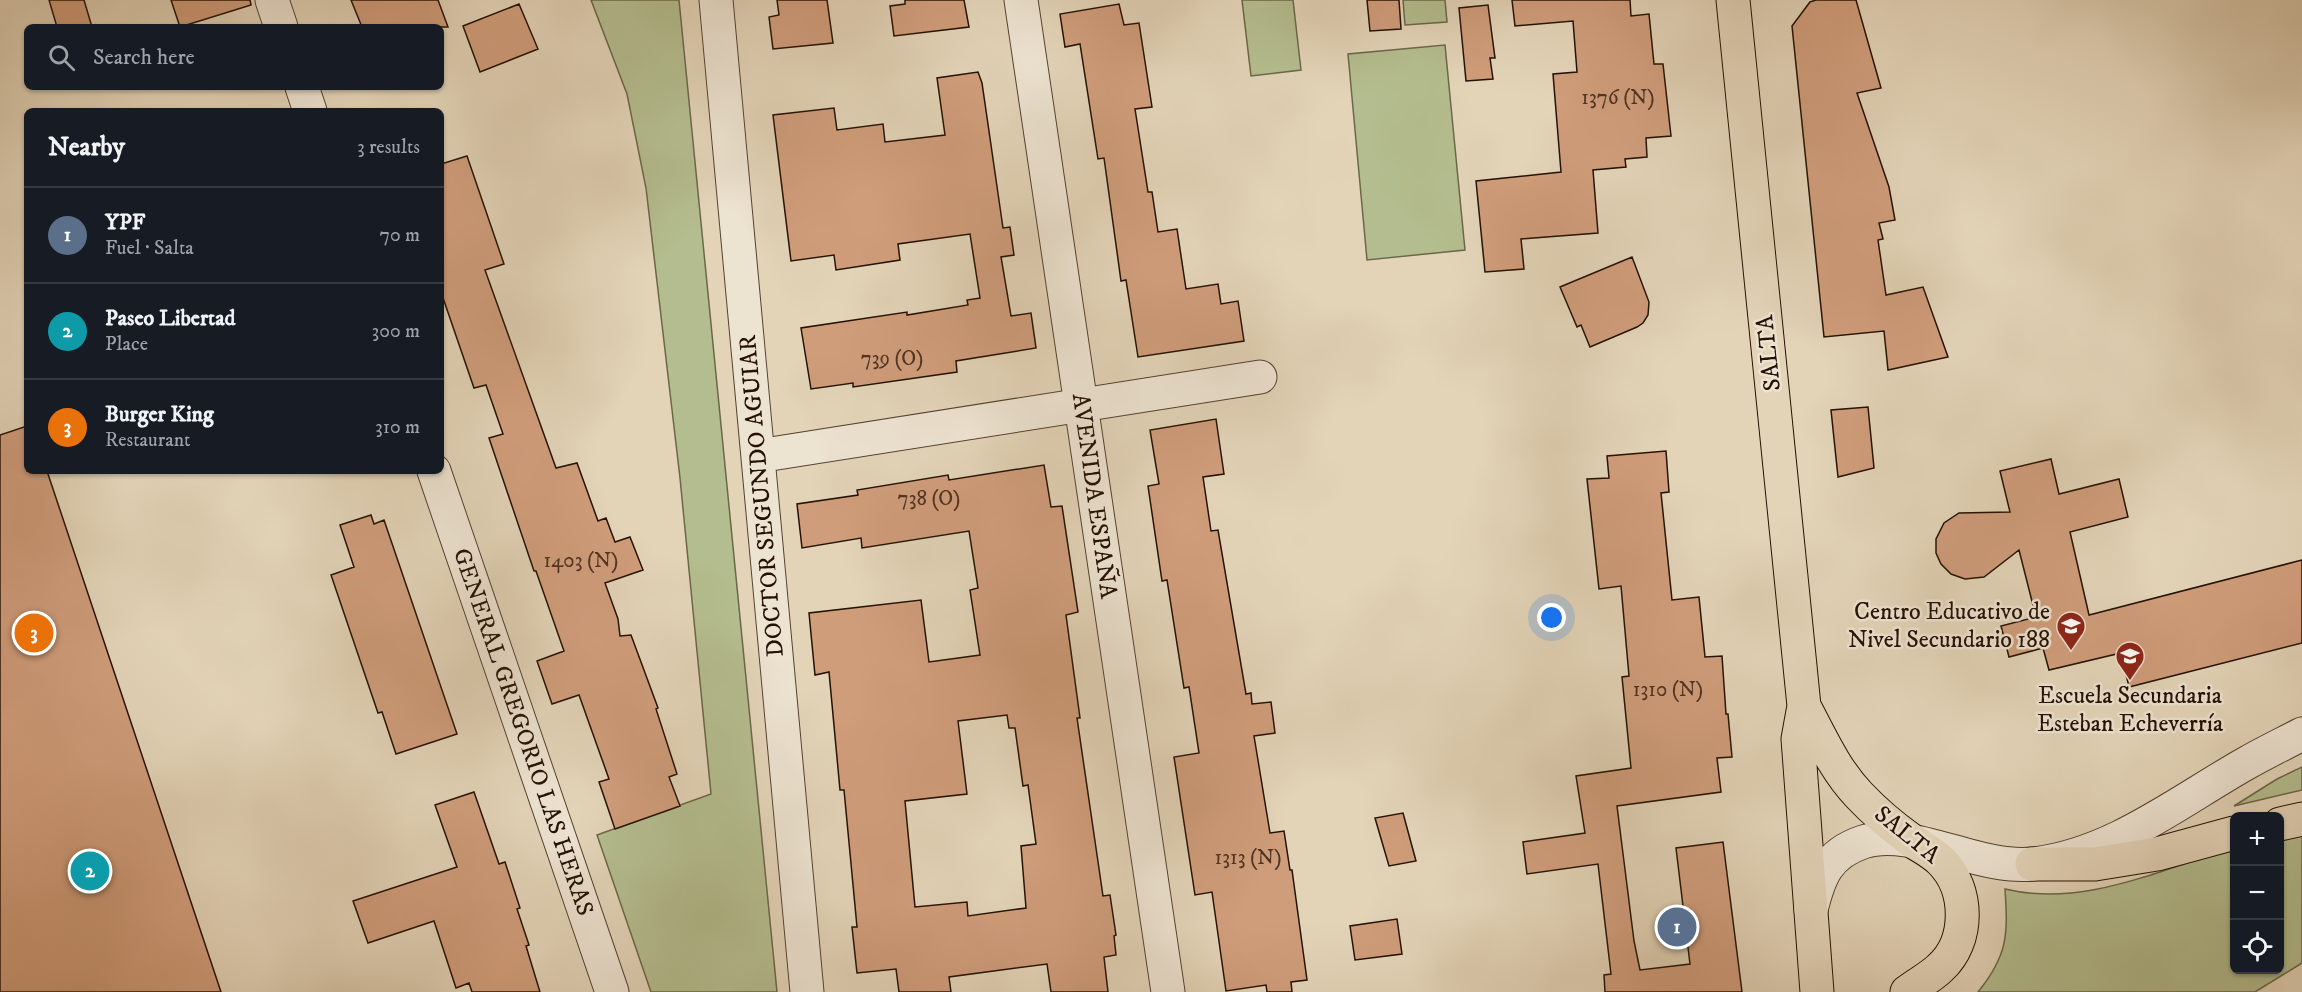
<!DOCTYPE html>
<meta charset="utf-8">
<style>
:root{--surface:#171b24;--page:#20242c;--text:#f1f3f6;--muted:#9ea1a6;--line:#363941;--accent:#7c3aed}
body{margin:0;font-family:"IM FELL DW Pica",serif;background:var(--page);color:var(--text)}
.controls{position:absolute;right:18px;bottom:18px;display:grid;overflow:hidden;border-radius:9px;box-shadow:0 2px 4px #0004}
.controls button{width:54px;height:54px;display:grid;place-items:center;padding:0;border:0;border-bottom:2px solid var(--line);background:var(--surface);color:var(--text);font:30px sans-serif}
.you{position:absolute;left:1552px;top:618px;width:21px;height:21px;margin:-15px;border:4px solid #fff;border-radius:50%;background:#1a73e8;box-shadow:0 0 0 9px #1a73e833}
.badge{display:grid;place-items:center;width:39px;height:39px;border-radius:50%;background:var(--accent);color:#fff;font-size:20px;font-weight:700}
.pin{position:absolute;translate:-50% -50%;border:3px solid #fff;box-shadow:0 2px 6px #0006}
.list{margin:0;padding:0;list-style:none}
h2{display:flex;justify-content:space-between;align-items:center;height:78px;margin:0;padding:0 24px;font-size:26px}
h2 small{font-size:20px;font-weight:400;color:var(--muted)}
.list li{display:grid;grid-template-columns:39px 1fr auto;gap:18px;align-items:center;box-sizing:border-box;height:96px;padding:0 24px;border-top:2px solid var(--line)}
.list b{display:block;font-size:22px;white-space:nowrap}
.list p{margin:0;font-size:20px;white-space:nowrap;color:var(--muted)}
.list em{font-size:20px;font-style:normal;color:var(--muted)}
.icon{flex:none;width:33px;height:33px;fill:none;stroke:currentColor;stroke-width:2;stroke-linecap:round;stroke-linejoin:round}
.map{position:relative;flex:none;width:2302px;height:992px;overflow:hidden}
.search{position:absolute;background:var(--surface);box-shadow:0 2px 4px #0004;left:24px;top:24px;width:420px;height:66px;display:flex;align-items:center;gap:15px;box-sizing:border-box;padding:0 21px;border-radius:9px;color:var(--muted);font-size:22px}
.panel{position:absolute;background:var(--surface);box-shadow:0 2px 4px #0004;left:24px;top:108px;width:420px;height:366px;border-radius:9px}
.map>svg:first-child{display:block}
.green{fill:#b4bd8f;stroke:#6c6749;stroke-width:1.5}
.building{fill:#d09d7b;stroke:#241103;stroke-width:1.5;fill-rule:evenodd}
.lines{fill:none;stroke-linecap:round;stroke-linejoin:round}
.minor-casing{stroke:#544230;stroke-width:35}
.major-casing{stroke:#241103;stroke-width:35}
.highway-casing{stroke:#241103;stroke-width:35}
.minor{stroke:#ede3d1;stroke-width:33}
.major{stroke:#e3d4b8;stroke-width:33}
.highway{stroke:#e3d4b8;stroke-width:33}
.labels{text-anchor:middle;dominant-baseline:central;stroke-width:5;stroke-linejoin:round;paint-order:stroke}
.number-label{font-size:21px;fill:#4f3421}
.street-label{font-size:24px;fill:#241103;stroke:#ede3d1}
.poi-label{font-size:24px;fill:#241103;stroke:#ede3d1;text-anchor:end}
</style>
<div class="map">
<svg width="2302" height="992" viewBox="0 0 2302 992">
<rect width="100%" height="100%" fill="#e3d4b8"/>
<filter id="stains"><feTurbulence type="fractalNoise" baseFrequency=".00333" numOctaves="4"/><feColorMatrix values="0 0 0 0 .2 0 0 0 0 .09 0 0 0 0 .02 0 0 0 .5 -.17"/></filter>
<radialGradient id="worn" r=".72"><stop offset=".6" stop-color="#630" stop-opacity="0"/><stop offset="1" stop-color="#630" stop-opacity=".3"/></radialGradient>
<path class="green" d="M591,0H679L777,992H651L597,835L711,794L680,478L646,188L627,94Z
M1242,0H1293L1301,70L1251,76Z
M1403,0H1445L1447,22L1405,25Z
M1445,45L1465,250L1367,260L1348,54Z
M2302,767V790L2234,806L2277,779Z
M2302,832V963L2255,992H1978C2008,955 2008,935 2005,889C2084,908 2160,869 2234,848V970H2280V837Z"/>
<path class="building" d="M49,0H84L92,27H57Z
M171,0H250L251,5L180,27Z
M351,0H438L448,27H362Z
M777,0H827L833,43L773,49L769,17L779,15Z
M905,0H964L969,27L894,36L890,6L905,4Z
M1367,0H1399L1401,29L1370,31Z
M1512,0H1630L1631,16L1649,14L1654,64H1663L1671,136L1646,138L1647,157L1625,159L1626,167L1593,170L1598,233L1521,239L1524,269L1485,272L1476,181L1561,172L1553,74L1577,72L1573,21L1515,26Z
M1816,0H1856L1881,88L1857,93L1889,187L1895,220L1879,223L1883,239L1878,240L1886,295L1923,287L1948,357L1888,370L1884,331L1824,337L1792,26L1810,2Z
M519,4L538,49L480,72L463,26Z
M1119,4L1124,25L1139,23L1152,107L1135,109L1148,192H1152L1158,232L1177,229L1186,289L1218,284L1221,304L1238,301L1244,341L1138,357L1126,280L1121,281L1104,158L1098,159L1080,44L1065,47L1060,14Z
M1488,5L1495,58H1490L1493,79L1466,81L1459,8Z
M978,72L982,83L1003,228L1010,227L1014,255L1001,257L1011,316L1031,313L1036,348L956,361L957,372L853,387V383L811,389L801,328L907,312V315L968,305L967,300L980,298L970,234L898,244L900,260L836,270L834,255L791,261L773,115L834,108L837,130L883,124L885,142L945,135L937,78Z
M467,156L504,264L485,270L556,468L577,463L598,521L606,518L615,542L630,537L643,570L605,583L618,619L620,636L631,635L658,708L656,709L677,774L669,777L680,806L615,829L599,782L609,779L579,695L552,704L537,661L564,651L536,571H534L489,438L503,434L486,385L474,388L441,292V164Z
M1632,257L1649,302L1648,315L1643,323L1637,327L1590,347L1581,325L1577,327L1560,287Z
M1868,407L1874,468L1838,477L1831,410Z
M1216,419L1224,474L1203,477L1211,531L1218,530L1246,694L1251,693L1252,704L1271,702L1275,733L1254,736L1270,833L1284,831L1290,870H1292L1307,980L1291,982L1292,992H1267L1266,985L1226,991L1212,892L1195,895L1174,757L1199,753L1189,687L1184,688L1167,580L1162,581L1148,486L1159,484L1150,430Z
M27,426V471H47L221,992H0V435Z
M1666,451L1669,492L1661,493L1672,600L1699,597L1705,657L1722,656L1726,714H1728L1732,757L1717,758L1721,792L1617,806L1634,941L1640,970L1690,964L1676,848L1723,842L1742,992H1605L1604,975L1611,974L1598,864L1527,874L1523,842L1585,833L1576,776L1631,768L1622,677L1629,676L1621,586L1599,589L1587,479L1609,478L1607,456Z
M2051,459L2059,494L2119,479L2128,517L2070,532L2089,615L2302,560V643L2129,687L2121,653L2049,670L2043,648L2009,657L2001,626L2036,617L2019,550L1984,577L1965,579L1951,574L1941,564L1936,553V539L1944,523L1959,513L2010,512L2000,471Z
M1044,465L1051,507L1062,506L1078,612L1066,615L1080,718H1077L1103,896L1110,895L1116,935L1114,936L1116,955L1104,957L1108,992H1051L1047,964L949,977L951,992H899L896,969L857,973L852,927H857L844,790H840L829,672L815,675L809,613L921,600L929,662L980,655L970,590L978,588L969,531L862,548L861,538L802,548L797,504L858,495L857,490L948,475L949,480ZM1007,715L1009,728H1015L1023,786L1028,785L1036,844L1021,846L1026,908L968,916L967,902L915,907L905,801L967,794L958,721Z
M371,515L374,524L384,520L457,734L396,754L382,712L378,713L331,575L354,567L340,525Z
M474,792L499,864L505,862L520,908L517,909L529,945L526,946L540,992H472L469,983L456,988L434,921L368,943L353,901L457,867L435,805Z
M1403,813L1416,861L1389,866L1375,818Z
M1397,919L1402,954L1355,960L1350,926Z"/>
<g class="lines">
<g class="minor-casing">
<path id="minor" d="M272,0L281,27
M716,0L807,992
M1021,0L1168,992
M302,87L310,111
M758,456L1260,377
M434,471L612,992
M1811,910C1819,877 1827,854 1863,842C1912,826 1977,870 2033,864C2112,855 2178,802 2245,764C2264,753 2283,744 2302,734"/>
</g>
<g class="major-casing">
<path id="major" d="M1733,0L1804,706L1798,739L1817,992
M1804,706C1821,738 1835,770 1859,795C1875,812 1893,827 1911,840C1921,847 1932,852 1941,861C1969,889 1970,941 1940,968C1931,977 1917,984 1907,992"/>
</g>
<g class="highway-casing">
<path id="highway" d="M2280,824L2302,819
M2032,864H2095L2157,854L2234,833"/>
</g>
<use href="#minor" class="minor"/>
<use href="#major" class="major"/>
<use href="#highway" class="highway"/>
</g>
<defs>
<g id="school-pin" transform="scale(1.5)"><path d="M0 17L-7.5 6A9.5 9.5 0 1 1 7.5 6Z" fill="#8f2418" stroke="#ede3d1"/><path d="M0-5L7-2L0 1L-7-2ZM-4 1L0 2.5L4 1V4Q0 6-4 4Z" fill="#fff"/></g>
</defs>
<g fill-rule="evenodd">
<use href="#school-pin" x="2071" y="626"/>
<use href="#school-pin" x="2130" y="656"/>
</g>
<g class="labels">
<g class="number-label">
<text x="1618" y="98">1376 (N)</text>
<text x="892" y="359">739 (O)</text>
<text x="929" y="499">738 (O)</text>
<text x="581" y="561">1403 (N)</text>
<text x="1668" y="690">1310 (N)</text>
<text x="1248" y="858">1313 (N)</text>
</g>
<g class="street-label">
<text transform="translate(1769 353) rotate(-96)">SALTA</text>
<text transform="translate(762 496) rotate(-95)">DOCTOR SEGUNDO AGUIAR</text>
<text transform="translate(1094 496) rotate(82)">AVENIDA ESPAÑA</text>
<text transform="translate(523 732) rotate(71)">GENERAL GREGORIO LAS HERAS</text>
<text transform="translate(1907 835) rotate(39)">SALTA</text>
</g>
<g class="poi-label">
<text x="2050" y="612">Centro Educativo de<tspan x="2050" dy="28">Nivel Secundario 188</tspan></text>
<text x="2130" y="696" text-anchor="middle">Escuela Secundaria<tspan x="2130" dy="28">Esteban Echeverría</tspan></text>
</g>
</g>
<rect width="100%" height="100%" filter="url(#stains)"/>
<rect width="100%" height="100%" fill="url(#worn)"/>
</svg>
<div class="controls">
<button>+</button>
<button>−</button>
<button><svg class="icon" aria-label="locate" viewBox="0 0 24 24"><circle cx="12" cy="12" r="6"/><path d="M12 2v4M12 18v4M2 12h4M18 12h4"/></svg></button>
</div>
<div class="you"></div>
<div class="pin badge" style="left:1677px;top:927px;background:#5c6f8a">1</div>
<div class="pin badge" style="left:90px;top:871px;background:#0f9aa8">2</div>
<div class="pin badge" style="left:34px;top:633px;background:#e8710a">3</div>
<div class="search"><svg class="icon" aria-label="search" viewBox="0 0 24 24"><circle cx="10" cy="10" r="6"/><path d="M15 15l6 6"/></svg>Search here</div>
<section class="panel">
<h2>Nearby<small>3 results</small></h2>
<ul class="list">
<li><span class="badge" style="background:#5c6f8a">1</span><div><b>YPF</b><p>Fuel · Salta</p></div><em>70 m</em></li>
<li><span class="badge" style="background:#0f9aa8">2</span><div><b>Paseo Libertad</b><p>Place</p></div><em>300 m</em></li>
<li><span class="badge" style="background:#e8710a">3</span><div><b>Burger King</b><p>Restaurant</p></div><em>310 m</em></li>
</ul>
</section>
</div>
